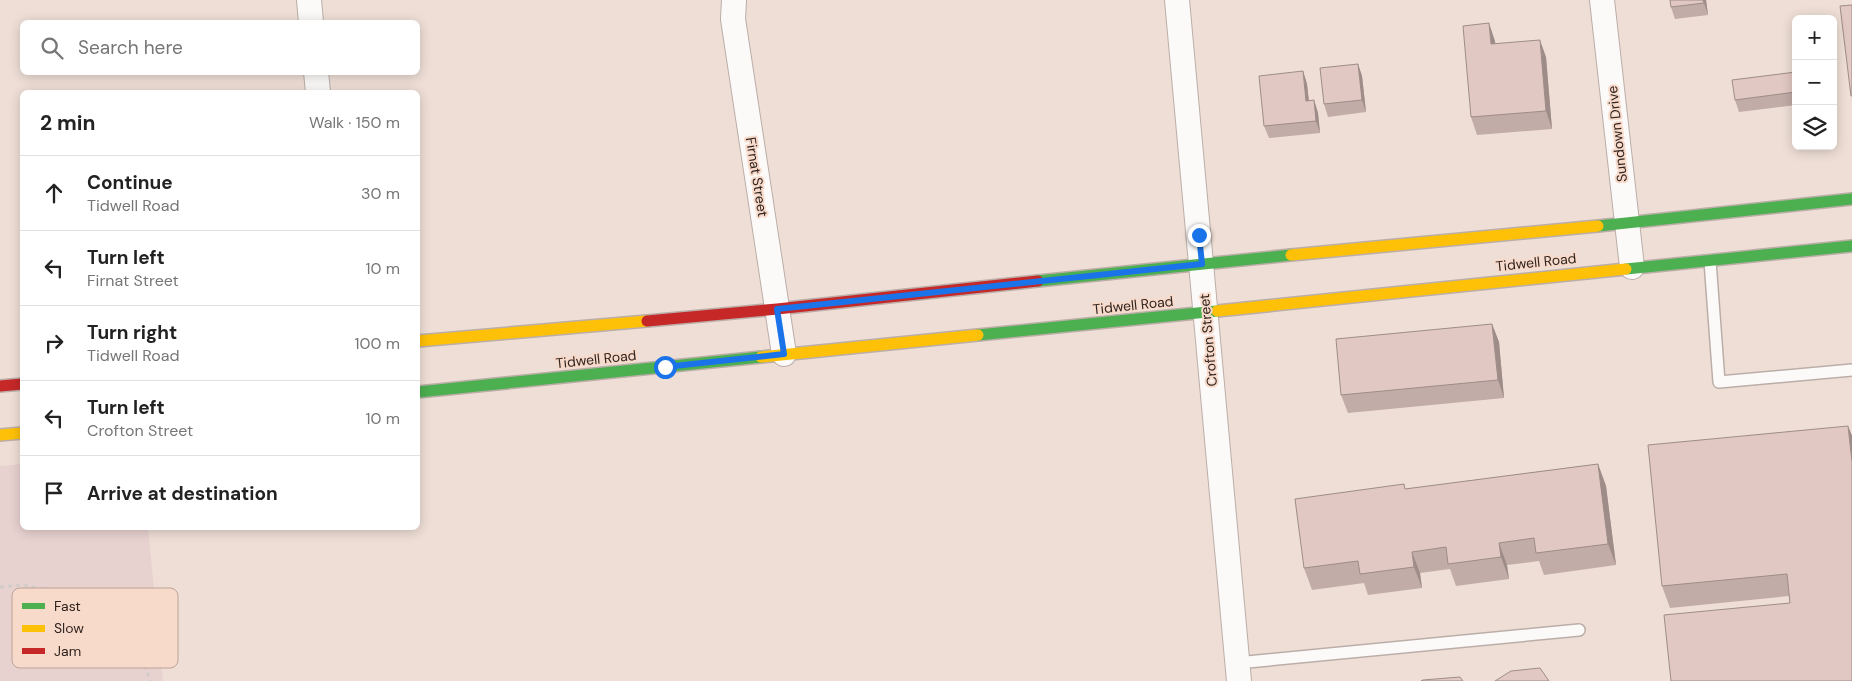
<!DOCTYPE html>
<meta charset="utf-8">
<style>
:root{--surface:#fff;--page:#f2f2f2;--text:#222;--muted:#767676;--line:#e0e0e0}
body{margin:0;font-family:"DM Sans",sans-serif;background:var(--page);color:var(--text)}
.controls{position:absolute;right:15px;top:15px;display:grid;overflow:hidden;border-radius:8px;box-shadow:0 2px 12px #0003}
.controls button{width:45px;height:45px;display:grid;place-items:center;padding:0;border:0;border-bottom:1px solid var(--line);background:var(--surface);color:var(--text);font:25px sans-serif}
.stop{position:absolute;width:15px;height:15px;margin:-11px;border:4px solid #1a73e8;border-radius:50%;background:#fff}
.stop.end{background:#1a73e8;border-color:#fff;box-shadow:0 1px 5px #0008}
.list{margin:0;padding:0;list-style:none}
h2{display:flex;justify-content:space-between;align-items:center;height:65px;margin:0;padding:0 20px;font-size:21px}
h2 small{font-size:16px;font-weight:400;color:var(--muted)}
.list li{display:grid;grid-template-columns:32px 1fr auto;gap:15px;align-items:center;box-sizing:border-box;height:75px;padding:0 20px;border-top:1px solid var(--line)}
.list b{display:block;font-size:19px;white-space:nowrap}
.list p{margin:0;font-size:16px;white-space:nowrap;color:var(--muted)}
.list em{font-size:16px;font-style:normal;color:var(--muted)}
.icon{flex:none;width:28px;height:28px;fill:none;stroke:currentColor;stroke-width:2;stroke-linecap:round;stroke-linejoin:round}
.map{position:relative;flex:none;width:1852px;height:681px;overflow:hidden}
.search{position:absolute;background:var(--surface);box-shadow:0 2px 12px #0003;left:20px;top:20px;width:400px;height:55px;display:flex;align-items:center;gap:12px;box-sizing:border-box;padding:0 18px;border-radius:8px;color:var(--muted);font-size:19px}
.panel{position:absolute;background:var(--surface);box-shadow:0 2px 12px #0003;left:20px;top:90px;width:400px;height:440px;border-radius:8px}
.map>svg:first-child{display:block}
.education{fill:#e8d2d0}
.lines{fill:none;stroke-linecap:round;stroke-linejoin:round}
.lane-casing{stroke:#bbaea8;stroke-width:14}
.street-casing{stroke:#bbaea8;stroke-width:26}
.fast-casing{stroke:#bbaea8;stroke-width:14}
.slow-casing{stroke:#bbaea8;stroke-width:14}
.jam-casing{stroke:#bbaea8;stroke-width:14}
.path{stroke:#d2cdcb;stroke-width:3;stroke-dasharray:4 4;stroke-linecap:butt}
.lane{stroke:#fcfaf9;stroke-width:11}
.street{stroke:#fcfaf9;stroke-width:24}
.fast{stroke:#4caf50;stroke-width:11}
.slow{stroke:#ffc107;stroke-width:11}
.jam{stroke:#c62828;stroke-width:11}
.wall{fill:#c2aca7}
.shaded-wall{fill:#9e8c88}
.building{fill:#e2c8c2;stroke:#9e8c88}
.route{stroke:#1a73e8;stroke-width:6}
.labels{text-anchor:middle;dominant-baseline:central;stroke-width:4;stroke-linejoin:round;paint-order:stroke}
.street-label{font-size:14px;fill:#30241f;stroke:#f8dacb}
.key{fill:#f8dacb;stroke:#bca397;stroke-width:1}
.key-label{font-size:14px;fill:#30241f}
</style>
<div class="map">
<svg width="1852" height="681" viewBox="0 0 1852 681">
<rect width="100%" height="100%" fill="#eeded6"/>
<path class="education" d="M22,464V528H148L163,681H0V466Z"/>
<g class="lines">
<g class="lane-casing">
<path id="lane" d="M1710,261L1719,382L1852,370
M1237,663L1579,630"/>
</g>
<g class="street-casing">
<path id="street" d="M309,0L311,22
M734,0L733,19L784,354
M1177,0L1239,681
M1602,0L1632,267
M316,72L318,92"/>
</g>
<g class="fast-casing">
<path id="fast" d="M1598,226L1852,199
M1626,269L1852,246
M1038,281L1291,255
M978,335L1217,311
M418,392L761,357"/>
</g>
<g class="slow-casing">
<path id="slow" d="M1291,255L1598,226
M1217,311L1626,269
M418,341L647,321
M761,357L978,335
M0,435L22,433"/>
</g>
<g class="jam-casing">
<path id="jam" d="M647,321L777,309L1038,281
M0,386L22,384"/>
</g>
<path class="path" d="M0,587L23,585L66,594L105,614L136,648L151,681"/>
<use href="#lane" class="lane"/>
<use href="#street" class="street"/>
<use href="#fast" class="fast"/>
<use href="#slow" class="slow"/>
<use href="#jam" class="jam"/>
</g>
<path class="wall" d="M1670,0H1706L1708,15L1675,19L1671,7Z
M1495,41V43L1546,57L1552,129L1477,135L1471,117Z
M1358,64L1362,76L1366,112L1328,117L1324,104Z
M1303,71L1307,84L1309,101L1314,100L1318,113L1320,133L1269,138L1264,126Z
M1796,72V105L1739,112L1735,100Z
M1492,324L1499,342L1504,398L1348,413L1341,395Z
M1848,426L1852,436V681L1790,603L1789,596L1670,608L1662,586Z
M1598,464L1606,486L1616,565L1544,575L1539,561L1507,565L1509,579L1456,586L1450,569L1420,573L1422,588L1368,595L1364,583L1312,590L1304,568L1404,484L1405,489Z"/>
<path class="shaded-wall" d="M1703,0H1706L1708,15Z
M1489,23L1495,41L1497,61L1491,44Z
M1540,40L1546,57L1552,129L1546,111Z
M1358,64L1362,76L1366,112L1362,100Z
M1303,71L1307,84L1310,113L1306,101Z
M1314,100L1318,113L1320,133L1316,121Z
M1492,324L1499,342L1504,398L1498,380Z
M1848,426L1852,436V462Z
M1598,464L1606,486L1616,565L1608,544Z
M1499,543L1507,565L1509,579L1501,557Z
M1412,552L1420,573L1422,588L1414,567Z"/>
<path class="building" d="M1670,0H1703L1704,3L1671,7Z
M1852,5V96H1851L1840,6Z
M1489,23L1491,44L1540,40L1546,111L1471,117L1463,26Z
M1358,64L1362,100L1324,104L1320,68Z
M1303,71L1306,101L1314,100L1316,121L1264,126L1259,76Z
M1796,72V92L1735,100L1732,80Z
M1492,324L1498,380L1341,395L1336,339Z
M1848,426L1852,462V681H1671L1664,615L1790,603L1787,574L1662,586L1648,445Z
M1598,464L1608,544L1536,553L1534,538L1499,543L1501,557L1448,564L1446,547L1412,552L1414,567L1360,574L1358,561L1304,568L1295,499L1404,484L1405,489Z
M1540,668L1549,681H1495L1511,671Z
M1460,677L1463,681H1421L1423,680Z"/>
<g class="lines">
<path class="route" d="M665,367L784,354L777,309L1202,264L1199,235"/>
</g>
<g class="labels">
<g class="street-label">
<text transform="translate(1617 134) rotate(-96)">Sundown Drive</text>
<text transform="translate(757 177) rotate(81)">Firnat Street</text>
<text transform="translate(1536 262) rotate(-6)">Tidwell Road</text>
<text transform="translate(1133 305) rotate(-6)">Tidwell Road</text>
<text transform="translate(1208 340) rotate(-95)">Crofton Street</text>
<text transform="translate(596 359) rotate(-6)">Tidwell Road</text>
</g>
</g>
<rect x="12" y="588" width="166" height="80" rx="8" class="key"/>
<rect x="22" y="603" width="23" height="6" fill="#4caf50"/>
<rect x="22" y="625" width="23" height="7" fill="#ffc107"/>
<rect x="22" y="648" width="23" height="6" fill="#c62828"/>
<g class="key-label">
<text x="54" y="611">Fast</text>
<text x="54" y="633">Slow</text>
<text x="54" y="656">Jam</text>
</g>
</svg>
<div class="controls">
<button>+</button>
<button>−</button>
<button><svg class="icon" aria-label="layers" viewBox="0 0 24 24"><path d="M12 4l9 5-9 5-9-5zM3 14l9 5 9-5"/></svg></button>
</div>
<div class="stop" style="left:665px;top:367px"></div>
<div class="stop end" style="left:1199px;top:235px"></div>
<div class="search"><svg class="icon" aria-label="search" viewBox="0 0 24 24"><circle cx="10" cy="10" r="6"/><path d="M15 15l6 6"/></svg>Search here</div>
<section class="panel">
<h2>2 min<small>Walk · 150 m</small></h2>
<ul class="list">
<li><svg class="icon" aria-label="ahead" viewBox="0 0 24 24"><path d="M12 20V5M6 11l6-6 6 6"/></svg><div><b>Continue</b><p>Tidwell Road</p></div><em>30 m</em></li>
<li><svg class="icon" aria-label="left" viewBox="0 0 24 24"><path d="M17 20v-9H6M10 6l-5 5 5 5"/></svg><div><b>Turn left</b><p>Firnat Street</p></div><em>10 m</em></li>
<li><svg class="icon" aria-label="right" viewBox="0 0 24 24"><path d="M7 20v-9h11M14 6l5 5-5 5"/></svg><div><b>Turn right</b><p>Tidwell Road</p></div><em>100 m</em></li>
<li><svg class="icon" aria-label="left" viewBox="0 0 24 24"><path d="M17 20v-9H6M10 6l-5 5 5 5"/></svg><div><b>Turn left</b><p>Crofton Street</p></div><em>10 m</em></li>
<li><svg class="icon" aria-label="arrive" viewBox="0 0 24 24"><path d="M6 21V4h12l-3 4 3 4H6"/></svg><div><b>Arrive at destination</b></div></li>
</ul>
</section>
</div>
